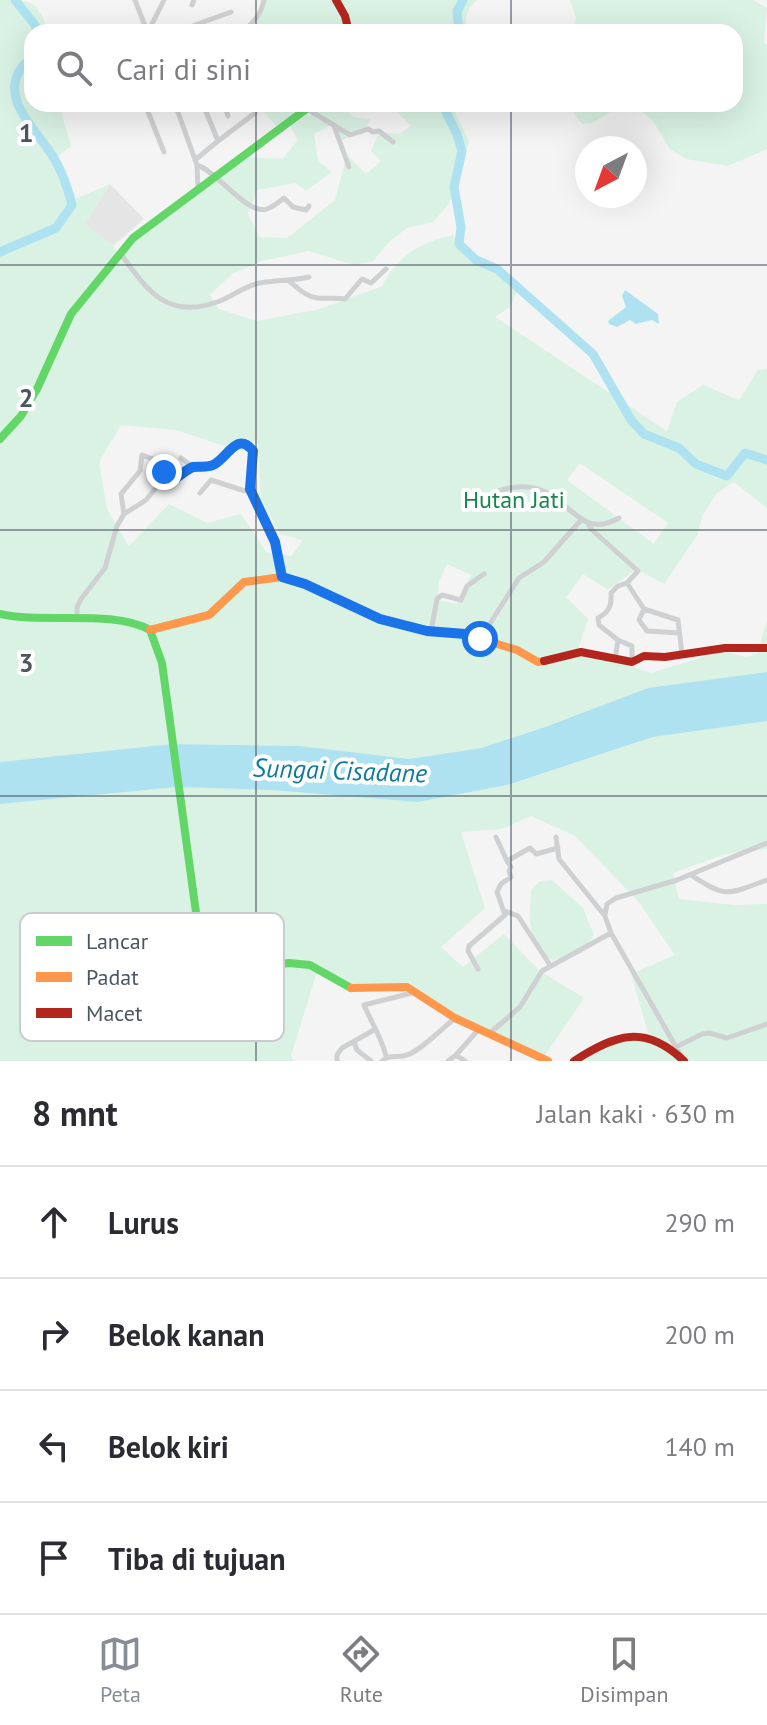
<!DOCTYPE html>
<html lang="id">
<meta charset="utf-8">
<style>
:root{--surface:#fff;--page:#f2f2f3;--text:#2b2b33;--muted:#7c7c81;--line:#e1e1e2;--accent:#868d94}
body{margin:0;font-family:"PT Sans",sans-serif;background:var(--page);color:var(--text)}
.compass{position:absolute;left:575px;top:136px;width:72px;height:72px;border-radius:50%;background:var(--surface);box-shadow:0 8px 32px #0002;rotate:221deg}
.stop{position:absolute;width:24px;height:24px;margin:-18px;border:6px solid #1a73e8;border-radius:50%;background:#fff}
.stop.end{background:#1a73e8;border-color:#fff;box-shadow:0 2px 8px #0008}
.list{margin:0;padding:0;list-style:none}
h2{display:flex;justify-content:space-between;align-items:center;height:104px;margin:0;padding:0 32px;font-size:34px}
h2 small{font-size:26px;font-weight:400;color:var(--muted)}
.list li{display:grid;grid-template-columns:52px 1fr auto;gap:24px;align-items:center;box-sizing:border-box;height:112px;padding:0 32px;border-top:2px solid var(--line)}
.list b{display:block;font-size:30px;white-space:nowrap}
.list em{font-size:26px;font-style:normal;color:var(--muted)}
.icon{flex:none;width:44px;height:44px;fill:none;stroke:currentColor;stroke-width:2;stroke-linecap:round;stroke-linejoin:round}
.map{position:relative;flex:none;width:767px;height:1061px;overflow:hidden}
.search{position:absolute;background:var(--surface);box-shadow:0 8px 32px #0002;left:24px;right:24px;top:24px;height:88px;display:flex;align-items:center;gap:20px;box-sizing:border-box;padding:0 28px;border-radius:24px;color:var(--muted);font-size:30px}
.sheet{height:552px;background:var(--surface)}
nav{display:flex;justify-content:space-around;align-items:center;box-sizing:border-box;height:112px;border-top:2px solid var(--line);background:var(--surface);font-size:22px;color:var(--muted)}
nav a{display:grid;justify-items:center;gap:4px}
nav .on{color:var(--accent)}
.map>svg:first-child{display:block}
.education{fill:#e6e5e6}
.green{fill:#d9f2e3;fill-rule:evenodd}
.water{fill:#aee2f0}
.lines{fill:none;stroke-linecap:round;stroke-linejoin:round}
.river{stroke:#aee2f0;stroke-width:9}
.street{stroke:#ced0d2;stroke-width:5}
.fast{stroke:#63d668;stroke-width:8}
.slow{stroke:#ff974d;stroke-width:8}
.jam{stroke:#b3261e;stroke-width:8}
.route{stroke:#1a73e8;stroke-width:10}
.grid{fill:none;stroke:#4a5661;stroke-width:2;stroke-opacity:0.55}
.labels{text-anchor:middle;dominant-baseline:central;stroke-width:8;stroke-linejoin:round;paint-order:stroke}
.park-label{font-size:24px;fill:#17864f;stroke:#fff}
.water-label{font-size:26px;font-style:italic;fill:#0c7c9b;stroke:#fff}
.key{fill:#fff;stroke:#c9ccd0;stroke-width:2}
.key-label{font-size:22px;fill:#4a5661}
.grid-label{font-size:26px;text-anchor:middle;font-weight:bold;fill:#4a5661;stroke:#fff;stroke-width:8;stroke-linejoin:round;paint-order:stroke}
</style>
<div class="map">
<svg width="767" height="1061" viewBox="0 0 767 1061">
<rect width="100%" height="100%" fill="#f4f4f4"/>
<path class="education" d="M110,184L144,219L113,246L85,224Z"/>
<path class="green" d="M0,0C32,0 38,0 48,32H32V104H59L71,146L52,161L73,200L110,184L85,224L113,246L137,278L122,253L154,222L245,157L282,159L298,140L290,125L279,129L257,104H298L309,116L341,104L353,117L371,119L366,127L341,141L333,124L314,134L318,161L332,172L306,191L296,183L257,190L248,214L260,237L287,238L335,200L347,155L366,174L381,161L371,151L379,132L400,134L411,126L394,109L398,104H451L469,141L449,204L433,222L407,228L389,242L373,261L354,265L309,251L261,261L232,274L210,295L219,309L257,321L320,309L382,286C397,256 421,242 453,235L461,248L504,270L519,285L511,306L495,317L667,431L677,402L703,385L739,400L758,370L767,369V508L734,482L717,493L702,516L698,534L664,584L636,569L608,590L583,574L566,597L588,619L578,649L651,673L722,651L746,657L757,654L767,620V672L548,726L481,748L409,759L300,746L172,744L0,762ZM121,425L176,430L225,446L243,438L258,443L261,499L280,534L303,540L291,556L266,552L241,514L207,523L169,504L129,546L107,509L99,462ZM580,463L668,523L654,544L567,480ZM447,564L471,575L457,604L438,600L439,581Z
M263,0H477C466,9 465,19 467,32H360L326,29L325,32H246L261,9Z
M570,0H753L767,8L764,42L767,45V149L728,166L686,159L670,149L653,121L636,106L617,108L592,123L582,124L570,108V104H735V32H574L576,17Z
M767,721V849L726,854L673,873L679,899L734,905L767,904V1061H574C599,1045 618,1030 648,1033L631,974L675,955L638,901L575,836L531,816L502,829L461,832L485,908L441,947L463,967L504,934L540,971L584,998L544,1057L464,1021L409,987L352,986L319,965L291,1056L294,1061H0V804L177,787L271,790L418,802L507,785L653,737Z
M552,880L583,908L594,935L582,953L552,960C525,945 530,917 531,890L540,881Z"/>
<path class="water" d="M625,290L658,314L659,324L652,320L636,324L630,320L617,327L609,324L608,321L626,307L622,296Z
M767,672V721L653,737L507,785L418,802L271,790L177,787L0,804V762L172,744L300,746L409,759L481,748L548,726L648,688Z"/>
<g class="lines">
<path class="river" d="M15,0L35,25L37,32
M459,32L457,11L463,0
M442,104L457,134L462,151L454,187L461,227L459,244L476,260L497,269L593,354L631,420L644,434L679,448L696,464L727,476L745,453L767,460
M0,252L56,228L72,205C67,184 60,165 47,148C33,127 2,98 20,70C23,65 28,61 32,56"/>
<path class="street" d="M135,0L147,31
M192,5L194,0
M116,28L117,32
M148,32L164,0
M176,32L231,12
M241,32C253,24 261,15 264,0
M145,104L164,152
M175,104L197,165L198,189
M224,104L228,116
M307,109L350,135L368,129L373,132L379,131L393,142
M334,126L349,167
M218,141L255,113
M195,160L218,141L203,104
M197,165C217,171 248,216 267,209C273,207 279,202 284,198L293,207L306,210L309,206
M120,253C148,291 167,321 220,301C233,296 246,285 260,283C277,280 293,281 309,277
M290,282C296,286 300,291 306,294C318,302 332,296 345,299L362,279L371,283L386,269
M181,458L193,467
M200,493L211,480L245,491L250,489
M468,507C490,491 523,478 549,494C575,509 585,537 619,518
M124,514L121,494L140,471L142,455L153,459L167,477
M588,523L591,529L638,571L627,583L644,609L678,620L682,654
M644,609L639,620L647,631L679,633
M77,618V607L81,599L105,568L117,526L124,514L146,500L164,478L175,480L193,467L214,465L230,448L240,443L248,445L253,451L250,489L275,542L282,577
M431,631L437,599L442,595L461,600L467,586L484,574
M480,639L519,578L544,562L581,520
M618,640L632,646V661
M615,660L618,640L599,625L598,618C609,612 612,606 611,593L618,586L627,583
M496,837L507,861L530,848L536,854L558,848
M556,837L559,859L605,916L611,933L680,1054
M691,875C727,899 728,894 767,880
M505,911L518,916L550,965
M605,915L607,904L616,898L677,880L767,843
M478,969L468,951L469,946L505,915L497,892L501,884L511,877L509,871L511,867L507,861
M490,1033L520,1007L542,971L611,933
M354,1042L357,1050L371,1061
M676,1047L702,1034L709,1033L727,1038L767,1024
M386,1057C383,1040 371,1022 364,1005L416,992
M337,1061V1055L342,1048L374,1030
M382,1061C391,1053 397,1059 407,1055C420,1051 443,1028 455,1018
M448,1061L456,1055
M465,1061L456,1055L479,1029"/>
<path class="fast" d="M0,439L21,416L37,389L71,314L133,238L313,104
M0,614C43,624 113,609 150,630L162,663L200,942L209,959L230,970L289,963L310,965L351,988"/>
<path class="slow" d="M150,630L209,615L244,582L282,577L305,584L380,619L427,631L465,634L517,650L538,662L544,661
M351,988L407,987L455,1018L548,1061"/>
<path class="jam" d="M336,0L345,16L349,32
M544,661L581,652L632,662L644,656L665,657L725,648H767
M574,1061C616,1034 645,1024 684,1061"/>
</g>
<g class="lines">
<path class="route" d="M164,472L171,480C179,478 185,470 193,467C200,466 206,468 213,465C227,459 237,430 253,451L250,489L275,542L282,577L305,584L380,619L427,631L465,634L480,639"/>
</g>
<path class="grid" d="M256,0V32M511,0V32M256,104V1061M511,104V1061M0,265H767M0,530H767M0,796H767"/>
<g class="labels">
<g class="park-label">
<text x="514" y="499">Hutan Jati</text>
</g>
<g class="water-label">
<text transform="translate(340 770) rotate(2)">Sungai Cisadane</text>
</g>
</g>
<rect x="20" y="913" width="264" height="128" rx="12" class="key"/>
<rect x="36" y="936" width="36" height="10" fill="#63d668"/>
<rect x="36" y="972" width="36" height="10" fill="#ff974d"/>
<rect x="36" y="1008" width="36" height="10" fill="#b3261e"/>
<g class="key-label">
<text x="86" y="949">Lancar</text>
<text x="86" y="985">Padat</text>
<text x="86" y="1021">Macet</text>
</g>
<g class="grid-label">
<text x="26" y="142">1</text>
<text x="26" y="407">2</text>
<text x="26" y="672">3</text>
</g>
</svg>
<svg class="compass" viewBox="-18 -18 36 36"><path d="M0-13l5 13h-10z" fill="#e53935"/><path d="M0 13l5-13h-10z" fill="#7c7c81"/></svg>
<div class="stop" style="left:480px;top:639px"></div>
<div class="stop end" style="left:164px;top:472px"></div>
<div class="search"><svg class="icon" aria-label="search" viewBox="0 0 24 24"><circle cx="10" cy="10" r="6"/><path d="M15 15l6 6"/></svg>Cari di sini</div>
</div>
<section class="sheet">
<h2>8 mnt<small>Jalan kaki · 630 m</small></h2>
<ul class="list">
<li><svg class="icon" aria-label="ahead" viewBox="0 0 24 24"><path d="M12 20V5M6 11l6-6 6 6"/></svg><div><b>Lurus</b></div><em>290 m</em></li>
<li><svg class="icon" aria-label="right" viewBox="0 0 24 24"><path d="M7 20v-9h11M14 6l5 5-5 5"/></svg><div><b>Belok kanan</b></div><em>200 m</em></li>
<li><svg class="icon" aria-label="left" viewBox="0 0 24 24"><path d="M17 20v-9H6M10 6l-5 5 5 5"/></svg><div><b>Belok kiri</b></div><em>140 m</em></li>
<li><svg class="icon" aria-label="arrive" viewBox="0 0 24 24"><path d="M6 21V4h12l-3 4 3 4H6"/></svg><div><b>Tiba di tujuan</b></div></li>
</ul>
</section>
<nav>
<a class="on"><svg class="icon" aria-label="map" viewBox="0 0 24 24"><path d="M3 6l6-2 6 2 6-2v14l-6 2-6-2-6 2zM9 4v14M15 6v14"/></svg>Peta</a>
<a><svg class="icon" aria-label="directions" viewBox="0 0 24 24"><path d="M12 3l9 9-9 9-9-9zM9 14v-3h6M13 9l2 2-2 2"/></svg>Rute</a>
<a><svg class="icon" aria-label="saved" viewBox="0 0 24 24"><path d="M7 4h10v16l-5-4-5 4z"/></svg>Disimpan</a>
</nav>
